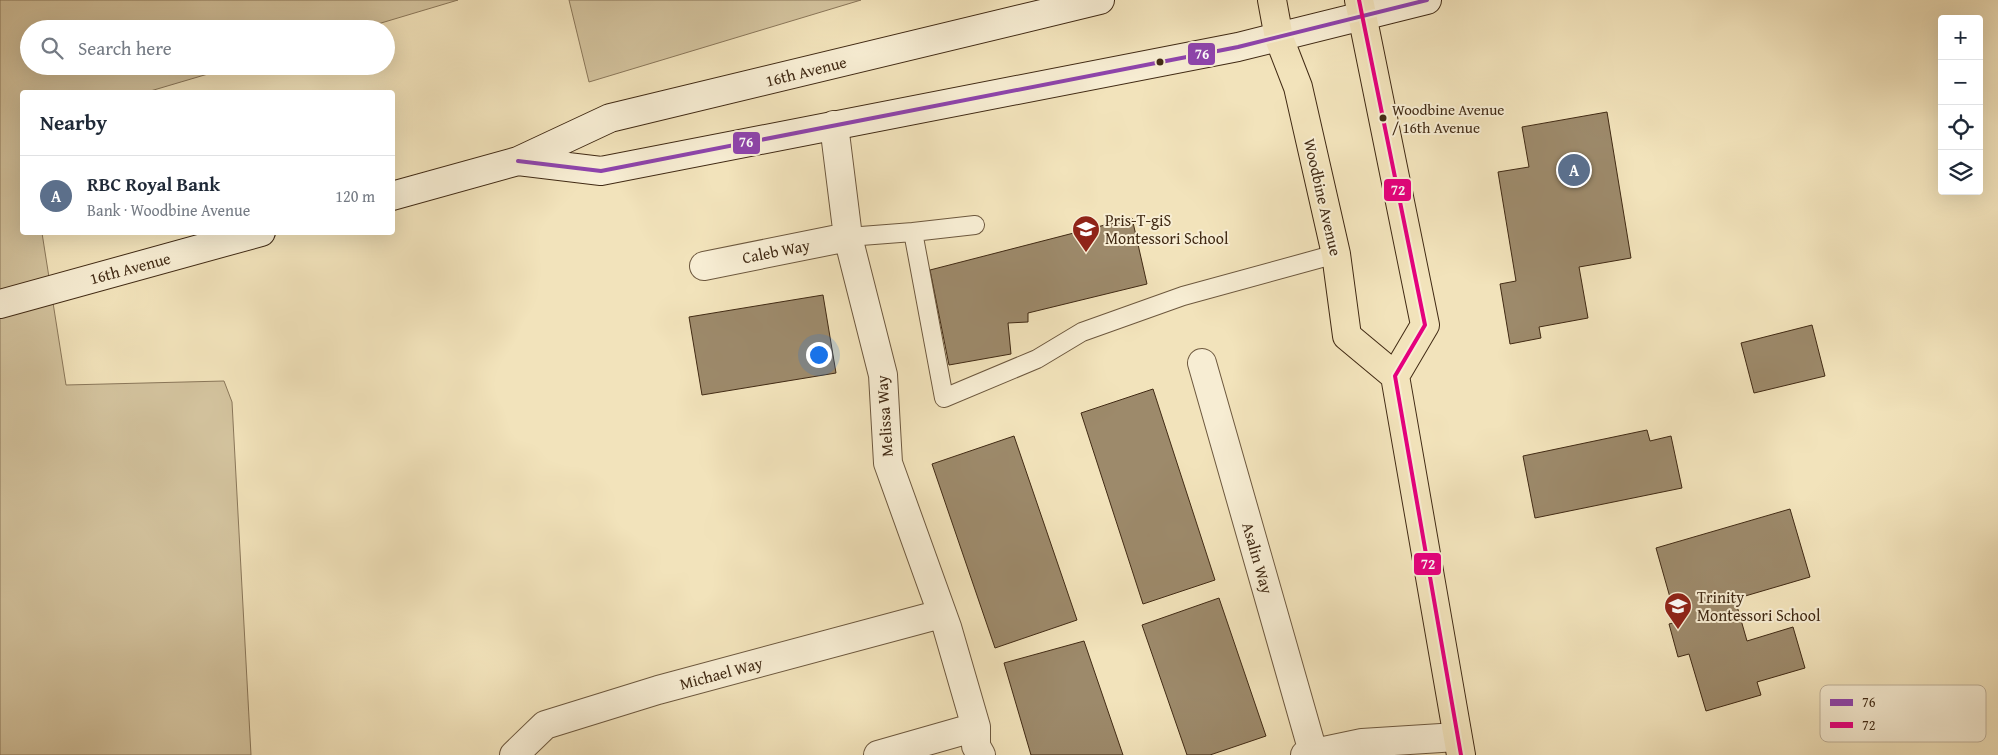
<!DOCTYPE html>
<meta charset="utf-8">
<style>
:root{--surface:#fff;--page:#f6f6f7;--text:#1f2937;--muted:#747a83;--line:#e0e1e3;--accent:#d93025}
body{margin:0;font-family:"Gentium Book Plus",serif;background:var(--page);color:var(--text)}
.controls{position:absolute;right:15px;top:15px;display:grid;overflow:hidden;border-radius:5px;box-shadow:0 5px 20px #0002}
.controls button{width:45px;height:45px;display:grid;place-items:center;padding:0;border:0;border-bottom:1px solid var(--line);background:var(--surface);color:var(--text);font:25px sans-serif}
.you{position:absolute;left:818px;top:354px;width:18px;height:18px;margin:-12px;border:4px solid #fff;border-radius:50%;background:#1a73e8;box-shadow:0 0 0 8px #1a73e833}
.badge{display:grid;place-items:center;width:32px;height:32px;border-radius:50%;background:var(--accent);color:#fff;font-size:16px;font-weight:700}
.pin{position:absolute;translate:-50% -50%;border:2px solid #fff;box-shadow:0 1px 5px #0006}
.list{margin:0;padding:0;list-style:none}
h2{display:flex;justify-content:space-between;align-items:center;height:65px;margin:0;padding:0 20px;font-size:21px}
h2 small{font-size:16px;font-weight:400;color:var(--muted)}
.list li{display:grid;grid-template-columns:32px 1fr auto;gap:15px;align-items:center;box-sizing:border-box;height:80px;padding:0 20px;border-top:1px solid var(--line)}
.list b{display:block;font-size:19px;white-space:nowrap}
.list p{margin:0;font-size:16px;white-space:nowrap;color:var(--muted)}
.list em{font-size:16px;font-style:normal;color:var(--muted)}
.icon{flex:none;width:28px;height:28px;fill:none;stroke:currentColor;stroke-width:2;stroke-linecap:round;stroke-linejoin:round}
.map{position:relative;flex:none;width:1998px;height:755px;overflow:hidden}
.search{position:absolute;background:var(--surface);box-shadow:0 5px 20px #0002;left:20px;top:20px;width:375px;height:55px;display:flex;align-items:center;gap:12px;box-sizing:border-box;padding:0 18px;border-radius:28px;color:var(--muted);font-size:19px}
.panel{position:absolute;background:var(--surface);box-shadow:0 5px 20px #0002;left:20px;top:90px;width:375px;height:145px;border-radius:5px}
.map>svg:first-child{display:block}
.green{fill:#d4c49f;stroke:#8a775a}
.building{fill:#9d8a6b;stroke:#412a14}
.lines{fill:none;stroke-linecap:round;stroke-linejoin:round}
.lane-casing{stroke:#6d583e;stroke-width:20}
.street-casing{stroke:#6d583e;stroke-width:30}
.secondary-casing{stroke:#412a14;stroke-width:30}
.primary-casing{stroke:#412a14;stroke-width:30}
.lane{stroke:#f7edd3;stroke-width:18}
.street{stroke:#f7edd3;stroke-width:28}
.secondary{stroke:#f7edd3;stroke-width:28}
.primary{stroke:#f2e3bb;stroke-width:28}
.bus-1-casing{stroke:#f7edd3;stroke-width:8}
.bus-2-casing{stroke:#f7edd3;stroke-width:8}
.bus-1{stroke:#8e44ad;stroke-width:4}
.bus-2{stroke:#e5007d;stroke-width:4}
.bus-dot{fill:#412a14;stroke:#f7edd3;stroke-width:2}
.labels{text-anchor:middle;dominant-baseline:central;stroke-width:4;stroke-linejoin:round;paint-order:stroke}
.bus-label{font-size:15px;fill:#412a14;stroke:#f7edd3;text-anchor:start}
.street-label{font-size:16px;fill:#412a14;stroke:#f7edd3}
.poi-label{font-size:16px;fill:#412a14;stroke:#f7edd3;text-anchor:start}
.key{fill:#f7edd3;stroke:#c0b29a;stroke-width:1}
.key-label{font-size:14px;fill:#412a14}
.line-badge{stroke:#f7edd3;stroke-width:2}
.badge-label{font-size:14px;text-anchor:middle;font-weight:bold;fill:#fff}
</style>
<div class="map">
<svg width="1998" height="755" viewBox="0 0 1998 755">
<rect width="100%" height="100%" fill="#f2e3bb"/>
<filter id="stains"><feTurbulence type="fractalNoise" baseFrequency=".004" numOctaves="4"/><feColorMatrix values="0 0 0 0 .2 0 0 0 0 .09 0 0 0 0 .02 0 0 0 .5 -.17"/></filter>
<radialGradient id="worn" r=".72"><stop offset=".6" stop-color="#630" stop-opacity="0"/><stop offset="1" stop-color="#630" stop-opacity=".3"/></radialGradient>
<path class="green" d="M0,0H458L361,29H29V66H235L147,92H22V232L42,233L66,385L224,381L232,402L251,755H0Z
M569,0H861L589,82Z"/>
<path class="building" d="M1607,112L1631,258L1579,267L1588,318L1539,327L1541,338L1510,344L1500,284L1516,281L1498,172L1529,167L1522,127Z
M1132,218L1147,284L1028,313V322L1008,323L1011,354L949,365L930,270Z
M823,295L836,373L702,395L689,317Z
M1812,325L1825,376L1754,393L1741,343Z
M1153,389L1215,580L1143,604L1081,413Z
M1647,430L1650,441L1671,436L1682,488L1535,518L1523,456Z
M1014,436L1077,620L995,648L932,464Z
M1790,509L1810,577L1735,599L1747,641L1793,627L1805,668L1757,682L1761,695L1706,711L1689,654L1678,657L1669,624L1677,622L1656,548Z
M1219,598L1266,736L1210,755H1187L1142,625Z
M1084,641L1123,755H1031L1004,663Z"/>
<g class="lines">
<g class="lane-casing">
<path id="lane" d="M913,232L975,225
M848,237L913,232L944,398L1037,359L1082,332L1183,296L1336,254"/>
</g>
<g class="street-casing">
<path id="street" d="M834,125L848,237L883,375L888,463L947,627L976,727V746L981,755
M704,266L848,237
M1202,363L1313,752
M514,755L545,725L658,690L941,614
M878,755L976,727
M1305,755L1362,743L1457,737"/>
</g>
<g class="secondary-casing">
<path id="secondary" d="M518,161L601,171L1238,47L1427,0
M392,196L518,161L610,118L1100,0
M0,304L261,232"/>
</g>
<g class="primary-casing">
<path id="primary" d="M1272,0L1279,38L1298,87L1336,254L1347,336L1395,376
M1359,0L1425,325L1395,376L1461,755"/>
</g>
<use href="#lane" class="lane"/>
<use href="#street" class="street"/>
<use href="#secondary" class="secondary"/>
<use href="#primary" class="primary"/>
<g class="bus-1-casing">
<path id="bus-1" d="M518,161L601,171L1238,47L1427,0"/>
</g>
<g class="bus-2-casing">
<path id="bus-2" d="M1359,0L1425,325L1395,376L1461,755"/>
</g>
<use href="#bus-1" class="bus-1"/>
<use href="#bus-2" class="bus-2"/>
</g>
<defs>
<g id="school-pin" transform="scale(1.4375)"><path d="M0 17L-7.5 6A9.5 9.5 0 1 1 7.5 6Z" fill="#8f2418" stroke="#f7edd3"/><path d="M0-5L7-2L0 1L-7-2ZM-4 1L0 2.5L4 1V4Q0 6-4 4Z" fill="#fff"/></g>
</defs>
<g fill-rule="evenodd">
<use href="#school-pin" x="1086" y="229"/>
<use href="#school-pin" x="1678" y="606"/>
</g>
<g class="bus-dot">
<circle cx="1160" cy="62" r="4.5"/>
<circle cx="1383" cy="118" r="4.5"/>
</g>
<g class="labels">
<g class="bus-label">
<text x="1392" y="109">Woodbine Avenue<tspan x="1392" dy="18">/ 16th Avenue</tspan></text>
</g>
<g class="street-label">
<text transform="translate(806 71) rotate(-14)">16th Avenue</text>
<text transform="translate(1323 197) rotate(77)">Woodbine Avenue</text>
<text transform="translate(776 251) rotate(-11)">Caleb Way</text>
<text transform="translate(130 268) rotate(-15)">16th Avenue</text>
<text transform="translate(884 416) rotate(-94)">Melissa Way</text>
<text transform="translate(1258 558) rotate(74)">Asalin Way</text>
<text transform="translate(721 673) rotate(-15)">Michael Way</text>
</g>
<g class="poi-label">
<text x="1105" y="220">Pris-T-giS<tspan x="1105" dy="18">Montessori School</tspan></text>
<text x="1697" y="597">Trinity<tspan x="1697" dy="18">Montessori School</tspan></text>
</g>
</g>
<rect x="1820" y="685" width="166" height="57" rx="8" class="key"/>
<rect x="1830" y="699" width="23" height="7" fill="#8e44ad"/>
<rect x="1830" y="722" width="23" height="6" fill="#e5007d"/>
<g class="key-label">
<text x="1862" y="707">76</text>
<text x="1862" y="730">72</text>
</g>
<g class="line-badge">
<rect x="1187" y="42" width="29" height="24" rx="5" fill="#8e44ad"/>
<rect x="732" y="131" width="29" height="24" rx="5" fill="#8e44ad"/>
<rect x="1383" y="178" width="29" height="24" rx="5" fill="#e5007d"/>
<rect x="1413" y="552" width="29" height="24" rx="5" fill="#e5007d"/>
</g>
<g class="badge-label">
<text x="1202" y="59">76</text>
<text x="746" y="147">76</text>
<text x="1398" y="195">72</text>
<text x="1428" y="569">72</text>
</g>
<rect width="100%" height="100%" filter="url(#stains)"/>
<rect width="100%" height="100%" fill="url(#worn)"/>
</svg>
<div class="controls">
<button>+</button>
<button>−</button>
<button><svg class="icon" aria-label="locate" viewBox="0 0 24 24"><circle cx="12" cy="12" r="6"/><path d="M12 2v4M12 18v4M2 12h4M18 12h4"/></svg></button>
<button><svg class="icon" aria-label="layers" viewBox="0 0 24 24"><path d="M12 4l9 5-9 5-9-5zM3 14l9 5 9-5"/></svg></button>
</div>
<div class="you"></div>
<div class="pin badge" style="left:1574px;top:170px;background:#5c6f8a">A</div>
<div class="search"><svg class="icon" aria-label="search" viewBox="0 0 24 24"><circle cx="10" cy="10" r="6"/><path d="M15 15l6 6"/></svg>Search here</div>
<section class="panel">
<h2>Nearby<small></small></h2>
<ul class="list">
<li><span class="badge" style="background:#5c6f8a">A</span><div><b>RBC Royal Bank</b><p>Bank · Woodbine Avenue</p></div><em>120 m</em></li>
</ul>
</section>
</div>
